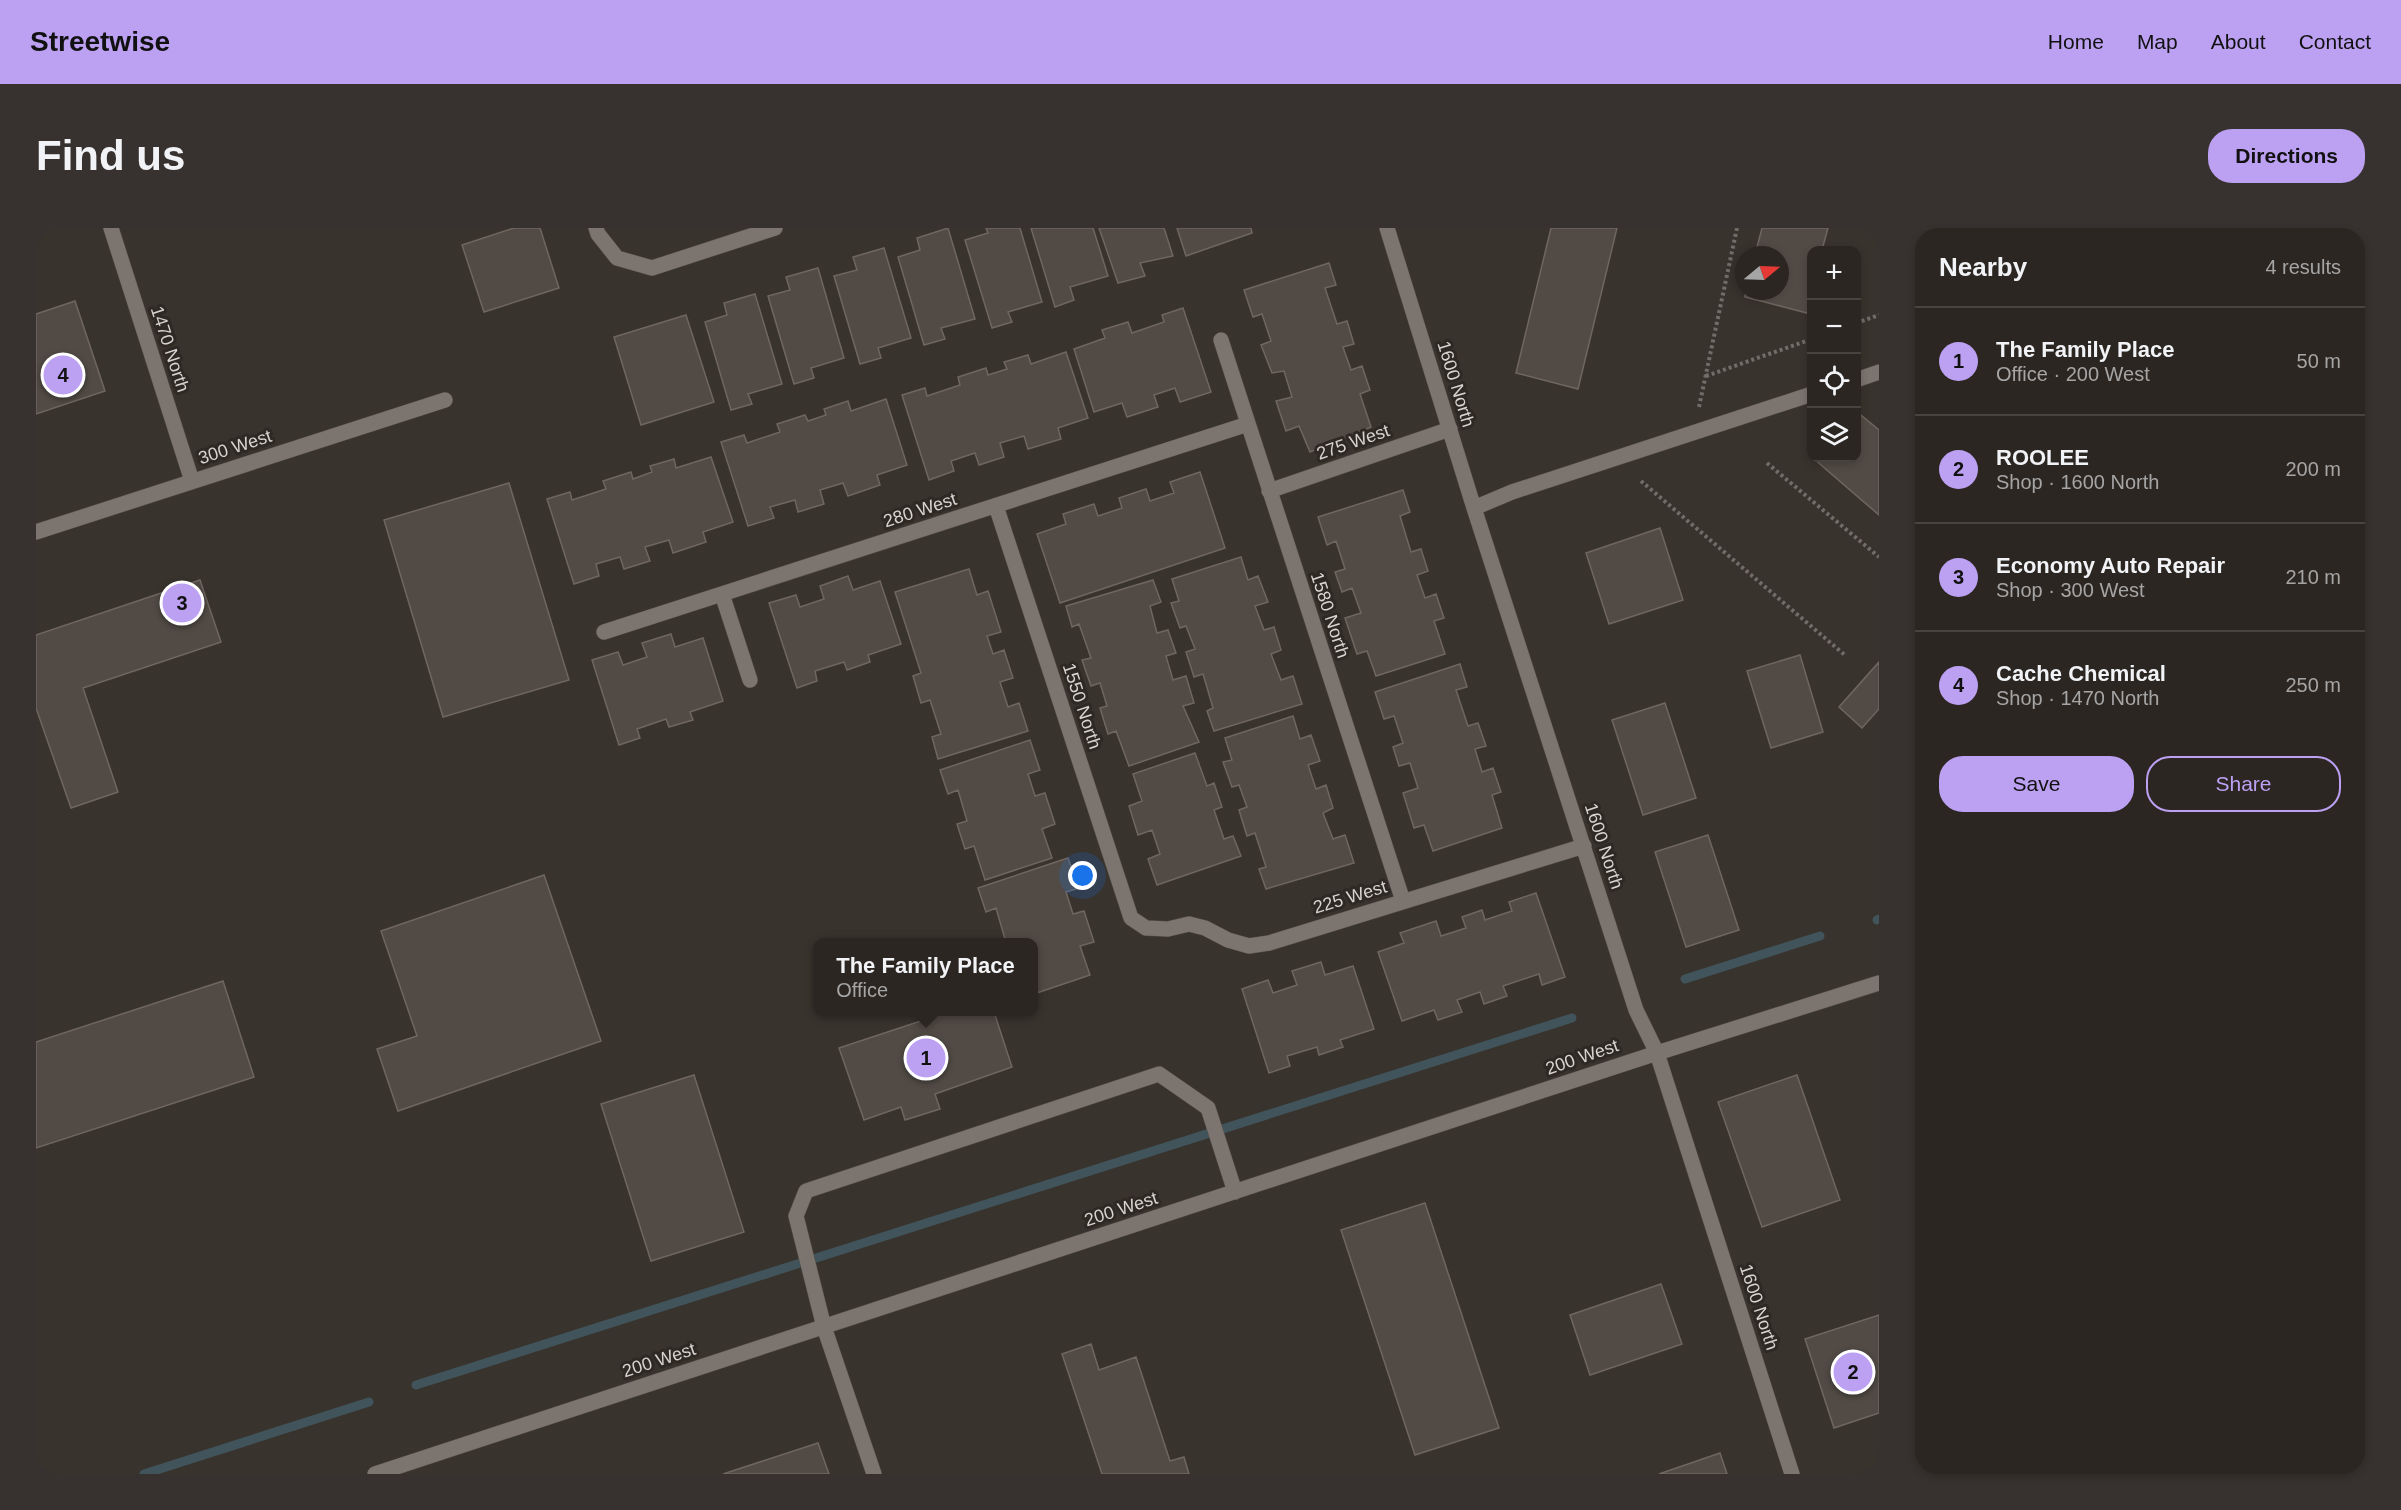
<!DOCTYPE html>
<meta charset="utf-8">
<style>
:root{--surface:#2b2622;--page:#37322f;--text:#f1f3f6;--muted:#a6a5a5;--line:#474340;--accent:#bca0f2}
body{margin:0;font-family:Arial,sans-serif;background:var(--page);color:var(--text)}
.controls{position:absolute;right:18px;top:18px;display:grid;overflow:hidden;border-radius:12px;box-shadow:0 3px 9px #0003}
.controls button{width:54px;height:54px;display:grid;place-items:center;padding:0;border:0;border-bottom:2px solid var(--line);background:var(--surface);color:var(--text);font:30px sans-serif}
.compass{position:absolute;left:1699px;top:18px;width:54px;height:54px;border-radius:50%;background:var(--surface);box-shadow:0 3px 9px #0003;rotate:71deg}
.you{position:absolute;left:1047px;top:648px;width:21px;height:21px;margin:-15px;border:4px solid #fff;border-radius:50%;background:#1a73e8;box-shadow:0 0 0 9px #1a73e833}
.badge{display:grid;place-items:center;width:39px;height:39px;border-radius:50%;background:var(--accent);color:#111;font-size:20px;font-weight:700}
.pin{position:absolute;translate:-50% -50%;border:3px solid #fff;box-shadow:0 2px 6px #0006}
.popup{position:absolute;left:777px;top:710px;width:225px;height:78px;box-sizing:border-box;display:grid;place-content:center;border-radius:12px;background:var(--surface);filter:drop-shadow(0 2px 4px #0005);font-size:20px;white-space:nowrap;color:var(--muted)}
.popup b{font-size:22px;color:var(--text)}
.popup::after{content:'';position:absolute;left:50%;top:100%;margin-left:-12px;border:12px solid transparent;border-top-color:var(--surface)}
.list{margin:0;padding:0;list-style:none}
h2{display:flex;justify-content:space-between;align-items:center;height:78px;margin:0;padding:0 24px;font-size:26px}
h2 small{font-size:20px;font-weight:400;color:var(--muted)}
.list li{display:grid;grid-template-columns:39px 1fr auto;gap:18px;align-items:center;box-sizing:border-box;height:108px;padding:0 24px;border-top:2px solid var(--line)}
.list b{display:block;font-size:22px;white-space:nowrap}
.list p{margin:0;font-size:20px;white-space:nowrap;color:var(--muted)}
.list em{font-size:20px;font-style:normal;color:var(--muted)}
.actions{display:flex;gap:12px;padding:18px 24px}
.actions a{flex:1;padding:14px 0;border:2px solid var(--accent);border-radius:24px;text-align:center;font-size:21px;color:var(--accent)}
.actions .main{background:var(--accent);color:#111}
.icon{flex:none;width:33px;height:33px;fill:none;stroke:currentColor;stroke-width:2;stroke-linecap:round;stroke-linejoin:round}
.map{position:relative;flex:none;width:1843px;height:1246px;overflow:hidden;border-radius:24px}
header{display:flex;align-items:center;gap:36px;box-sizing:border-box;height:84px;padding:0 30px;background:var(--accent);color:#111}
header strong{font-size:28px}
nav{display:flex;gap:33px;margin-inline-start:auto;font-size:21px}
.intro{display:flex;align-items:center;justify-content:space-between;box-sizing:border-box;height:144px;padding:0 36px}
h1{margin:0;font-size:42px}
.button{padding:15px 27px;border-radius:24px;background:var(--accent);color:#111;font-size:21px;font-weight:700}
main{display:flex;gap:36px;padding:0 36px}
aside{flex:1;background:var(--surface);border-radius:24px;box-shadow:0 3px 9px #0003}
.map>svg:first-child{display:block}
.lines{fill:none;stroke-linecap:round;stroke-linejoin:round}
.stream{stroke:#41545b;stroke-width:9}
.building{fill:#524b45;stroke:#6e6660;stroke-width:1.5}
.minor-casing{stroke:#544f4a;stroke-width:16}
.path{stroke:#726d68;stroke-width:4;stroke-dasharray:3 3;stroke-linecap:butt}
.minor{stroke:#7c746e;stroke-width:15}
.labels{text-anchor:middle;dominant-baseline:central;stroke-width:6;stroke-linejoin:round;paint-order:stroke}
.street-label{font-size:18px;fill:#d8d4d1;stroke:#2f2924}
</style>
<header>
<strong>Streetwise</strong>
<nav><a>Home</a><a>Map</a><a>About</a><a>Contact</a></nav>
</header>
<div class="intro"><h1>Find us</h1><a class="button">Directions</a></div>
<main>
<div class="map">
<svg width="1843" height="1246" viewBox="0 0 1843 1246">
<rect width="100%" height="100%" fill="#39332d"/>
<g class="lines">
<path class="stream" d="M1841,692L1843,691
M1649,751L1784,708
M380,1157L1536,790
M108,1246L333,1174"/>
</g>
<path class="building" d="M478,0H504L523,60L448,84L426,17Z
M912,0L939,91L905,100L909,111L888,117L862,29L884,22L881,10Z
M950,0H984L1006,74L972,84L976,94L956,100L929,12L952,5Z
M995,0H1057L1072,48L1034,59L1038,72L1019,79Z
M1063,0H1128L1137,28L1104,35L1109,48L1082,55Z
M1141,0H1215L1216,5L1150,28Z
M1515,0H1581L1542,161L1480,145Z
M1726,0H1792L1786,22H1776V66L1771,85L1709,69L1710,63H1744V27H1719Z
M848,20L875,110L842,120L845,130L824,136L798,48L821,42L817,29Z
M1293,35L1300,57L1289,60L1301,96L1311,93L1318,116L1307,119L1315,142L1326,138L1334,162L1324,166L1335,199L1274,224L1263,198L1250,203L1240,173L1256,169L1248,143L1236,145L1225,117L1235,113L1226,86L1217,89L1208,62Z
M782,40L808,130L775,140L778,150L758,156L732,68L754,62L750,49Z
M719,66L746,156L712,166L716,176L695,182L669,94L691,87L688,75Z
M39,73L69,163L0,186V86Z
M1147,80L1175,164L1144,174L1139,160L1118,167L1122,179L1091,189L1086,175L1058,184L1038,121L1069,110L1066,102L1092,94L1096,105L1128,94L1126,87Z
M650,87L678,174L605,197L578,109Z
M1030,124L1052,190L1022,200L1025,211L992,221L988,208L964,215L968,229L943,237L939,225L915,233L918,243L893,252L866,167L889,160L891,168L924,157L922,149L950,140L952,147L971,141L968,134L992,127L995,136Z
M850,171L871,237L841,247L844,257L812,268L807,255L784,262L788,276L762,284L759,272L734,279L738,290L712,298L685,214L708,207L711,215L744,204L741,196L769,187L772,193L790,187L788,181L812,173L815,183Z
M1820,183L1843,202V287L1778,231L1820,230Z
M675,229L697,294L667,304L670,314L637,325L633,312L609,319L614,333L588,341L584,329L560,336L563,348L538,356L511,271L534,264L536,272L570,261L567,253L595,244L597,251L616,244L614,238L638,231L640,240Z
M1164,244L1189,320L1024,375L1001,306L1030,296L1027,286L1058,276L1062,288L1086,280L1083,270L1110,261L1114,273L1138,265L1134,254Z
M473,255L533,452L407,489L348,292Z
M1367,262L1374,284L1364,288L1375,324L1385,321L1392,343L1381,347L1389,370L1400,366L1408,390L1398,393L1409,426L1340,448L1331,423L1321,426L1309,390L1325,385L1316,360L1306,364L1299,344L1309,341L1300,313L1291,317L1282,289Z
M1624,300L1647,372L1573,396L1550,325Z
M1205,329L1212,352L1222,348L1232,374L1219,378L1228,402L1238,399L1245,422L1235,426L1245,452L1257,448L1266,476L1178,503L1171,483L1177,480L1167,446L1158,449L1150,424L1159,421L1150,398L1144,400L1135,375L1143,373L1136,351Z
M933,341L941,367L952,363L965,404L951,408L957,426L968,422L977,450L964,454L972,479L983,475L992,503L902,531L896,509L905,506L894,472L885,475L877,448L885,445L859,364Z
M812,348L817,362L844,353L865,416L832,427L834,434L811,442L808,434L779,443L781,453L761,460L733,375L760,367L764,379L788,371L784,358Z
M164,352L185,414L47,460L82,564L35,580L0,480V407Z
M1117,352L1125,374L1114,378L1121,405L1132,402L1140,425L1130,428L1137,452L1150,448L1158,475L1147,478L1163,514L1093,538L1080,503L1072,506L1064,480L1071,478L1064,455L1055,458L1046,432L1055,430L1043,396L1036,399L1030,378Z
M635,406L639,419L667,410L687,473L654,484L657,492L633,499L630,491L601,501L604,510L583,517L556,432L582,424L587,437L611,429L606,415Z
M1764,427L1787,504L1735,520L1711,443Z
M1843,434V481L1826,500L1803,479Z
M1424,436L1431,459L1420,462L1432,498L1442,495L1450,518L1439,521L1446,544L1457,540L1465,564L1456,567L1466,600L1397,623L1388,597L1378,600L1367,565L1382,560L1374,535L1363,538L1357,519L1367,515L1358,488L1348,491L1339,464Z
M1629,475L1660,570L1607,587L1576,492Z
M1257,488L1264,511L1275,507L1284,533L1272,537L1280,561L1290,557L1297,580L1287,585L1297,611L1309,607L1318,635L1230,661L1223,641L1230,639L1219,605L1211,608L1203,582L1211,579L1203,557L1196,559L1187,534L1196,532L1189,510Z
M994,512L1004,542L992,546L999,568L1009,565L1019,596L1006,601L1016,630L949,652L938,618L929,621L921,596L931,593L922,562L912,566L904,542Z
M1159,525L1171,558L1178,555L1186,579L1178,582L1188,611L1197,608L1205,628L1121,657L1112,631L1124,626L1116,602L1102,607L1093,578L1106,573L1097,546Z
M1672,607L1703,702L1650,719L1619,624Z
M1032,630L1043,660L1030,664L1037,686L1048,683L1058,714L1044,718L1054,747L998,766V714H960L969,711L960,680L950,684L942,660Z
M508,647L565,813L362,883L341,821L381,808L345,703Z
M1500,665L1529,749L1506,757L1503,746L1467,758L1471,768L1448,776L1444,764L1421,772L1426,784L1402,792L1398,782L1366,793L1342,724L1368,715L1364,705L1400,693L1405,708L1430,700L1426,689L1446,682L1449,692L1476,683L1473,674Z
M1285,734L1289,747L1317,738L1338,801L1304,812L1307,819L1283,827L1281,819L1251,828L1254,838L1233,845L1206,761L1232,752L1237,765L1261,757L1256,743Z
M187,753L218,849L0,920V814Z
M912,784H958L976,839L899,866L904,881L869,892L865,879L828,892L803,820Z
M658,847L708,1004L615,1033L565,876Z
M1761,847L1804,972L1726,999L1682,874Z
M1389,975L1463,1200L1379,1227L1305,1002Z
M1625,1056L1646,1116L1554,1147L1534,1087Z
M1843,1087V1185L1798,1200L1769,1111Z
M1055,1116L1063,1142L1100,1129L1134,1233L1148,1229L1153,1246H1066L1026,1126Z
M782,1215L793,1246H687Z
M1684,1225L1691,1246H1623Z"/>
<g class="lines">
<g class="minor-casing">
<path id="minor" d="M75,0L156,253
M560,0L562,6L581,30L616,40L739,0
M1351,0L1438,280L1600,782L1621,825L1756,1246
M1185,112L1367,673
M1820,152L1843,144
M1233,263L1414,201
M960,278L1095,690L1110,700L1132,701L1153,696L1169,700L1192,712L1213,718L1233,715L1548,618
M1438,280L1476,264L1776,166
M0,304L409,172
M686,366L714,452
M568,404L1212,196
M339,1246L1621,825L1843,755
M838,1246L788,1099L760,988L770,963L1123,846L1172,880L1199,964"/>
</g>
<path class="path" d="M1820,95L1843,87
M1670,148L1776,111
M1663,179L1701,0
M1731,235L1843,329
M1605,253L1810,428"/>
<use href="#minor" class="minor"/>
</g>
<g class="labels">
<g class="street-label">
<text transform="translate(134 121) rotate(72)">1470 North</text>
<text transform="translate(1420 156) rotate(73)">1600 North</text>
<text transform="translate(1317 214) rotate(-19)">275 West</text>
<text transform="translate(199 219) rotate(-18)">300 West</text>
<text transform="translate(884 282) rotate(-18)">280 West</text>
<text transform="translate(1294 387) rotate(72)">1580 North</text>
<text transform="translate(1046 478) rotate(72)">1550 North</text>
<text transform="translate(1568 618) rotate(72)">1600 North</text>
<text transform="translate(1314 669) rotate(-17)">225 West</text>
<text transform="translate(1546 829) rotate(-19)">200 West</text>
<text transform="translate(1085 981) rotate(-18)">200 West</text>
<text transform="translate(1723 1079) rotate(72)">1600 North</text>
<text transform="translate(623 1132) rotate(-18)">200 West</text>
</g>
</g>
</svg>
<div class="controls">
<button>+</button>
<button>−</button>
<button><svg class="icon" aria-label="locate" viewBox="0 0 24 24"><circle cx="12" cy="12" r="6"/><path d="M12 2v4M12 18v4M2 12h4M18 12h4"/></svg></button>
<button><svg class="icon" aria-label="layers" viewBox="0 0 24 24"><path d="M12 4l9 5-9 5-9-5zM3 14l9 5 9-5"/></svg></button>
</div>
<svg class="compass" viewBox="-18 -18 36 36"><path d="M0-13l5 13h-10z" fill="#e53935"/><path d="M0 13l5-13h-10z" fill="#a6a5a5"/></svg>
<div class="you"></div>
<div class="pin badge" style="left:890px;top:830px">1</div>
<div class="popup"><b>The Family Place</b>Office</div>
<div class="pin badge" style="left:1817px;top:1144px">2</div>
<div class="pin badge" style="left:146px;top:375px">3</div>
<div class="pin badge" style="left:27px;top:147px">4</div>
</div>
<aside>
<h2>Nearby<small>4 results</small></h2>
<ul class="list">
<li><span class="badge">1</span><div><b>The Family Place</b><p>Office · 200 West</p></div><em>50 m</em></li>
<li><span class="badge">2</span><div><b>ROOLEE</b><p>Shop · 1600 North</p></div><em>200 m</em></li>
<li><span class="badge">3</span><div><b>Economy Auto Repair</b><p>Shop · 300 West</p></div><em>210 m</em></li>
<li><span class="badge">4</span><div><b>Cache Chemical</b><p>Shop · 1470 North</p></div><em>250 m</em></li>
</ul>
<div class="actions"><a class="main">Save</a><a>Share</a></div>
</aside>
</main>
